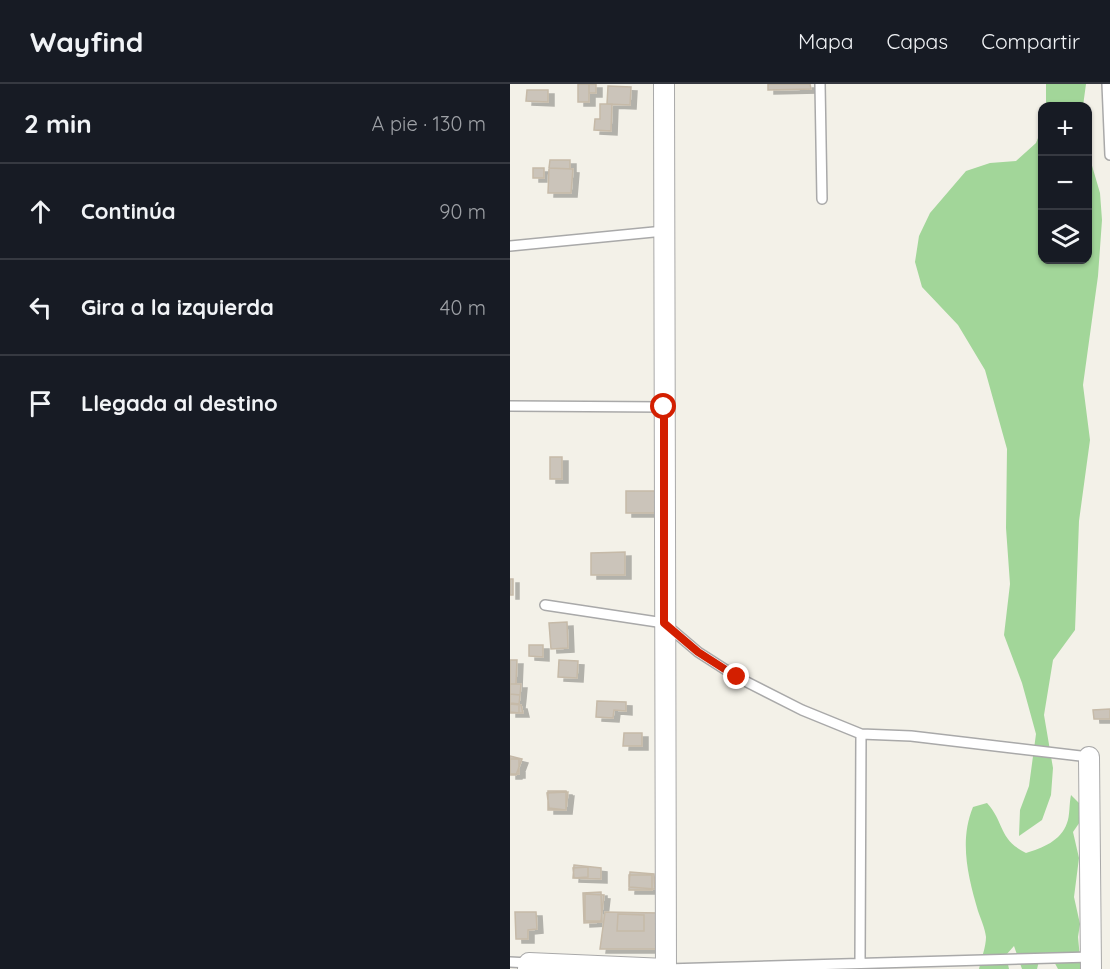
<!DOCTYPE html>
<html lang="es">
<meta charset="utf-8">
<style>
:root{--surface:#171b24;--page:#242831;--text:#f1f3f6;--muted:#9ea1a6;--line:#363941}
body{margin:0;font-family:Quicksand,sans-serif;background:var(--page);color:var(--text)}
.controls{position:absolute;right:18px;top:18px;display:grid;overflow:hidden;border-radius:12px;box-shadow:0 2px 4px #0004}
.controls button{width:54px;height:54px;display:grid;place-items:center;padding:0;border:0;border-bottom:2px solid var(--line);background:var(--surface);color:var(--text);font:30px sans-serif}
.stop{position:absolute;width:18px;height:18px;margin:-14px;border:4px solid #d31f00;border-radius:50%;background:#fff}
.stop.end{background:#d31f00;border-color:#fff;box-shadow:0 2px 6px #0008}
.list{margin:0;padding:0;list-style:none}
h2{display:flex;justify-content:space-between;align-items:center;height:78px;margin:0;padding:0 24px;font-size:26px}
h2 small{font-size:20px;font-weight:400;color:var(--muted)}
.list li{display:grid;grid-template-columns:39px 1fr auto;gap:18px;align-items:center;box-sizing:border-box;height:96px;padding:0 24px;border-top:2px solid var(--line)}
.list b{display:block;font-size:22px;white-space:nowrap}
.list em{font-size:20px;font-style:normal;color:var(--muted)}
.icon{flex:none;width:33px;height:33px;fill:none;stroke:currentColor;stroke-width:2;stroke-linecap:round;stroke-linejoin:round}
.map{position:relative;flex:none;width:600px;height:885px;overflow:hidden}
header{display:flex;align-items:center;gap:36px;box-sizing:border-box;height:84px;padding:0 30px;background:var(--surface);border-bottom:2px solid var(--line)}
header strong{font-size:28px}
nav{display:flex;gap:33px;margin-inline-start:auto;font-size:21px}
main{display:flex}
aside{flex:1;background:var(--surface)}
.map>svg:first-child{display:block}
.forest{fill:#a2d699}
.building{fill:#cbc4ba;stroke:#c6baa8;stroke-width:1.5;filter:url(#shadow)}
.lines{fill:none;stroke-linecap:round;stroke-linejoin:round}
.service-casing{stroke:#a9a9a9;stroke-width:12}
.minor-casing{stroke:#a9a9a9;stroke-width:22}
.service{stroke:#fff;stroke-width:9}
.minor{stroke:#fff;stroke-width:20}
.route{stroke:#d31f00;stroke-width:8}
</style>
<header>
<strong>Wayfind</strong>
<nav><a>Mapa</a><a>Capas</a><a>Compartir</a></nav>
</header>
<main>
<aside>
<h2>2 min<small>A pie · 130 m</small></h2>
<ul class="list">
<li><svg class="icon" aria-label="ahead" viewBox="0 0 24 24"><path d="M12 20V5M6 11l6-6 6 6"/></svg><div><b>Continúa</b></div><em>90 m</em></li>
<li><svg class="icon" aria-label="left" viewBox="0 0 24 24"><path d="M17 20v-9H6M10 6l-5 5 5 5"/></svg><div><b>Gira a la izquierda</b></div><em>40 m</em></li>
<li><svg class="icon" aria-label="arrive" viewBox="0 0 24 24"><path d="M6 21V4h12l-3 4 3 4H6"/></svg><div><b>Llegada al destino</b></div></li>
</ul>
</aside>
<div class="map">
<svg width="600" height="885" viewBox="0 0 600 885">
<defs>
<filter id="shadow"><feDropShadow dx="6" dy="4" stdDeviation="0" flood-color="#0004"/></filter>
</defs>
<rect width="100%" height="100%" fill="#f3f1e8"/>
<path class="forest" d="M536,0H576L573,22H536Z
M532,44V176H578V68L590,109L592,136L588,192L573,301L580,356L569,437L565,546L543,576L534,631L543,684L541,711L532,736L509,752L510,726L519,702L526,650L512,599L494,551L500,500L496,444L497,365L475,286L448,241L412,203L405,178L409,152L420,129L456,87L480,79L506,77L526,59Z
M561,711L570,720L574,732L563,748L569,774L564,813L570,840L568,853L571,885H548L541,872L529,877L527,885H512L504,862L496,871L499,885H469C471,875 476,863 476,853C475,844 471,836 468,827C458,793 449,757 463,723L477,719C495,739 488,755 516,769C532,764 551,757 557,739C560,732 559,720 561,711Z"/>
<path class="building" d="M68,0H79V18H68Z
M79,0H86V9H79Z
M258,0H300L301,5L258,6Z
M98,2L121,3L120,21L97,20Z
M17,6H38V18L16,17Z
M90,20H102L101,47L84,46L85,35H90Z
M40,76H60V85L39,84Z
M23,84H34V94H23Z
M39,84L63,85L61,109H38Z
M40,373H52V395H40Z
M116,407H146L147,429H116Z
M115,468V491H81V469Z
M0,495H3V511H0Z
M57,538L58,564L41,565L39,539Z
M19,561H33V573L19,572Z
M0,576H7L6,600H0Z
M49,576L68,577L67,594L48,593Z
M0,600H11L10,611L0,610Z
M0,610L10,611L9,620L0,619Z
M87,617L116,618V627L104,626L103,634L86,633Z
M0,619L9,620V629L0,628Z
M0,620L11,621L13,629H0Z
M600,625V635H584L583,626Z
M114,649H132V662H113Z
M0,672L12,675L6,691H0Z
M0,675H9V690H0Z
M38,707H56V726H38Z
M58,708L56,726L39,724L37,709Z
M64,781L91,784V795L63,794Z
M78,783V793L64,794L63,784Z
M120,788L144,790L145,805L119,803Z
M119,791H142V806H119Z
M91,808L92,838L74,839L73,809Z
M75,810L94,811L91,837H75Z
M5,828H26L27,845L18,846V855H6Z
M95,828L148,829L146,865H90Z
M108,830L134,831V847H107Z"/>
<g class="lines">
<g class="service-casing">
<path id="service" d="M310,0L312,115
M597,0L600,71
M0,162L154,147
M0,322L154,323
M35,521L154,539L188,568L227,593L292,626L351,650L401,652L579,673
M0,878L19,879
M350,879L351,650
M156,885L581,873"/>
</g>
<g class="minor-casing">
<path id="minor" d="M579,673L581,885
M18,885L19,879L156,885L154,0"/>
</g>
<use href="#service" class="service"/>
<use href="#minor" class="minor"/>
</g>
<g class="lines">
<path class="route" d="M154,323V539L188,568L227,593"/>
</g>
</svg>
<div class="controls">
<button>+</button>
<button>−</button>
<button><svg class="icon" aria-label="layers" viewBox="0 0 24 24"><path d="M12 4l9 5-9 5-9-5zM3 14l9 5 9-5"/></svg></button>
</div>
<div class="stop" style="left:154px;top:323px"></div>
<div class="stop end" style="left:227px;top:593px"></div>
</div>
</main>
